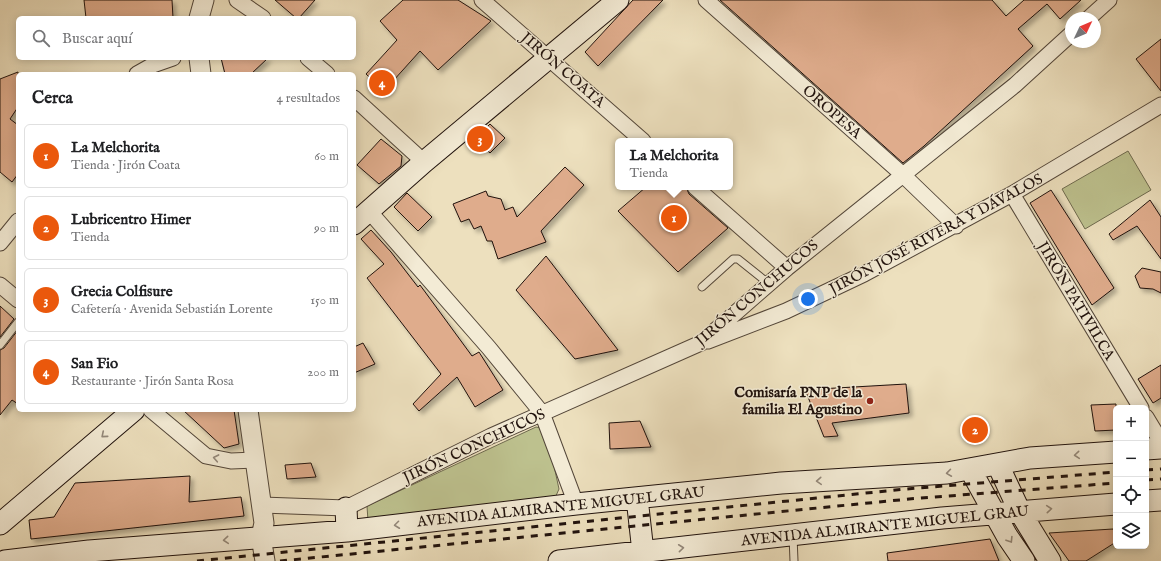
<!DOCTYPE html>
<html lang="es">
<meta charset="utf-8">
<style>
:root{--surface:#fff;--page:#f2f2f2;--text:#202124;--muted:#757577;--line:#e0e0e0;--accent:#ea580c}
body{margin:0;font-family:"IM FELL English",serif;background:var(--page);color:var(--text)}
.controls{position:absolute;right:12px;bottom:12px;display:grid;overflow:hidden;border-radius:6px;box-shadow:0 2px 10px #0003}
.controls button{width:36px;height:36px;display:grid;place-items:center;padding:0;border:0;border-bottom:1px solid var(--line);background:var(--surface);color:var(--text);font:20px sans-serif}
.compass{position:absolute;left:1065px;top:12px;width:36px;height:36px;border-radius:50%;background:var(--surface);box-shadow:0 2px 10px #0003;rotate:46deg}
.you{position:absolute;left:808px;top:299px;width:14px;height:14px;margin:-10px;border:3px solid #fff;border-radius:50%;background:#1a73e8;box-shadow:0 0 0 6px #1a73e833}
.badge{display:grid;place-items:center;width:26px;height:26px;border-radius:50%;background:var(--accent);color:#fff;font-size:13px;font-weight:700}
.pin{position:absolute;translate:-50% -50%;border:2px solid #fff;box-shadow:0 1px 4px #0006}
.popup{position:absolute;left:615px;top:138px;width:118px;height:52px;box-sizing:border-box;display:grid;place-content:center;border-radius:6px;background:var(--surface);filter:drop-shadow(0 1px 3px #0005);font-size:13px;white-space:nowrap;color:var(--muted)}
.popup b{font-size:15px;color:var(--text)}
.popup::after{content:'';position:absolute;left:50%;top:100%;margin-left:-8px;border:8px solid transparent;border-top-color:var(--surface)}
.list{margin:0;padding:0;list-style:none}
h2{display:flex;justify-content:space-between;align-items:center;height:52px;margin:0;padding:0 16px;font-size:17px}
h2 small{font-size:13px;font-weight:400;color:var(--muted)}
.list li{display:grid;grid-template-columns:26px 1fr auto;gap:12px;align-items:center;box-sizing:border-box;height:64px;margin:0 8px 8px;padding:0 8px;border:1px solid var(--line);border-radius:6px}
.list b{display:block;font-size:15px;white-space:nowrap}
.list p{margin:0;font-size:13px;white-space:nowrap;color:var(--muted)}
.list em{font-size:13px;font-style:normal;color:var(--muted)}
.icon{flex:none;width:22px;height:22px;fill:none;stroke:currentColor;stroke-width:2;stroke-linecap:round;stroke-linejoin:round}
.map{position:relative;flex:none;width:1161px;height:561px;overflow:hidden}
.search{position:absolute;background:var(--surface);box-shadow:0 2px 10px #0003;left:16px;top:16px;width:340px;height:44px;display:flex;align-items:center;gap:10px;box-sizing:border-box;padding:0 14px;border-radius:6px;color:var(--muted);font-size:15px}
.panel{position:absolute;background:var(--surface);box-shadow:0 2px 10px #0003;left:16px;top:72px;width:340px;height:340px;border-radius:6px}
.map>svg:first-child{display:block}
.green{fill:#bdc18e;stroke:#6e6a4e}
.building{fill:#dfac8c;stroke:#20120d;filter:url(#shadow)}
.lines{fill:none;stroke-linecap:round;stroke-linejoin:round}
.service-casing{stroke:#534639;stroke-width:9}
.minor-casing{stroke:#534639;stroke-width:17}
.tertiary-casing{stroke:#534639;stroke-width:21}
.secondary-casing{stroke:#20120d;stroke-width:23}
.service{stroke:#f3ebd5;stroke-width:7}
.minor{stroke:#f3ebd5;stroke-width:15}
.tertiary{stroke:#f3ebd5;stroke-width:19}
.secondary{stroke:#f3ebd5;stroke-width:21}
.rail{stroke:#20120d;stroke-width:3;stroke-dasharray:7 7;stroke-linecap:butt}
.oneway{stroke:#94897b}
.poi-dot{fill:#8f2418;stroke:#f3ebd5;stroke-width:1.5}
.labels{text-anchor:middle;dominant-baseline:central;stroke-width:3;stroke-linejoin:round;paint-order:stroke}
.street-label{font-size:15px;fill:#20120d;stroke:#f3ebd5}
.poi-label{font-size:15px;font-weight:bold;fill:#20120d;stroke:#f3ebd5;text-anchor:end}
</style>
<div class="map">
<svg width="1161" height="561" viewBox="0 0 1161 561">
<defs>
<filter id="shadow"><feDropShadow dx="3.5" dy="3.5" stdDeviation="2" flood-color="#0004"/></filter>
</defs>
<rect width="100%" height="100%" fill="#ede0be"/>
<filter id="stains"><feTurbulence type="fractalNoise" baseFrequency=".005" numOctaves="4"/><feColorMatrix values="0 0 0 0 .2 0 0 0 0 .09 0 0 0 0 .02 0 0 0 .5 -.17"/></filter>
<radialGradient id="worn" r=".72"><stop offset=".6" stop-color="#630" stop-opacity="0"/><stop offset="1" stop-color="#630" stop-opacity=".3"/></radialGradient>
<path class="green" d="M1128,151L1151,190L1085,229L1062,189Z
M536,427L546,429L559,489L555,498L368,521L367,506Z"/>
<path class="building" d="M84,0H172L173,18H86Z
M275,0H315L299,18H296Z
M403,0H458L491,21L438,70L420,51L384,91L366,74L397,40L380,21Z
M633,0H663L598,66L585,52Z
M720,0H992L1006,16L1024,0H1081L1060,19L1047,4L1018,29L1033,46L924,146L903,163Z
M1161,39V91L1136,59Z
M221,58H268L251,74H225Z
M18,72V107L10,119L18,125V174L12,182L0,172V79Z
M490,124L505,138L490,153L475,139Z
M381,139L402,156L401,166L379,184L357,165Z
M565,167L584,185L541,231L546,242L498,259L492,241H487L481,226L474,229L469,219L461,222L453,204L486,191L488,196L501,199L505,210L513,207L517,217Z
M646,187H686L689,194L728,228L678,272L618,211Z
M1051,190L1114,288L1092,305L1030,203Z
M407,193L432,217L418,231L394,207Z
M1150,200L1161,217V259L1137,226L1113,240L1109,234Z
M371,230L391,252L418,287L420,285L472,356L479,352L503,390L475,407L457,377L419,411L413,404L441,374L367,278L384,264L361,239Z
M546,256L618,350L575,359L516,290Z
M1142,268L1161,272V293L1153,289L1140,288L1135,276Z
M0,306L14,319L0,337Z
M18,330V404L12,400L0,415V350L4,348Z
M363,343L375,364L354,373V347Z
M1161,365V398L1153,403L1138,379Z
M906,384L909,413L832,423L838,436L824,437L806,392L819,388V389Z
M1116,404V430L1095,431L1091,405Z
M183,410H234L239,444L224,448Z
M640,421L651,447L610,449L609,423Z
M311,463L316,477L287,479L285,465Z
M190,476L189,502L241,497L244,516L31,539L29,520L54,517L75,483Z
M1113,529L1116,535V542L1086,561H1069L1049,533Z
M990,539L999,561H888L887,553Z"/>
<g class="lines">
<g class="service-casing">
<path id="service" d="M702,287L733,259H738L768,283
M0,345L18,322
M793,536L794,561"/>
</g>
<g class="minor-casing">
<path id="minor" d="M237,0L263,18
M482,0L643,141
M706,0L902,174L956,226
M1089,18L1109,0
M308,58L327,74
M137,74L153,65L173,58
M354,98L424,162
M695,187L787,268
M1012,194L1141,408
M369,211L489,348L542,413L576,504
M0,243L18,221
M0,285L18,300
M708,341L786,311L864,274L1012,194L1161,105
M151,410L206,456L231,461L255,460
M1146,417L1161,442
M262,505L346,508L491,436L701,343L787,268L1015,85L1071,34"/>
</g>
<g class="tertiary-casing">
<path id="tertiary" d="M199,18L204,0
M199,58L201,74
M248,410L264,523L261,537L265,561"/>
</g>
<g class="secondary-casing">
<path id="secondary" d="M354,224L424,162L618,0
M1146,449L1161,448
M998,465L1020,512L1050,561
M970,469L1007,536L1024,561
M637,498L643,552
M1146,501L1161,500
M346,508L347,531
M0,524L134,410
M5,561L89,551L347,531L576,504L781,483L947,473L1030,458L1116,452
M559,561L942,518L1116,504"/>
</g>
<use href="#service" class="service"/>
<use href="#minor" class="minor"/>
<use href="#tertiary" class="tertiary"/>
<use href="#secondary" class="secondary"/>
<path class="rail" d="M1146,470L1161,469
M1146,480L1161,479
M197,561L906,489L1116,472
M280,561L909,499L1116,483"/>
</g>
<defs><path id="oneway-chevron" d="M-2-3.5L2.5 0L-2 3.5" fill="none" stroke-width="1.6" stroke-linecap="round" stroke-linejoin="round"/></defs>
<g class="oneway">
<use href="#oneway-chevron" transform="translate(104 435) rotate(140)"/>
<use href="#oneway-chevron" transform="translate(1077 455) rotate(175)"/>
<use href="#oneway-chevron" transform="translate(216 458) rotate(-169)"/>
<use href="#oneway-chevron" transform="translate(949 473) rotate(172)"/>
<use href="#oneway-chevron" transform="translate(819 481) rotate(176)"/>
<use href="#oneway-chevron" transform="translate(1049 509) rotate(-5)"/>
<use href="#oneway-chevron" transform="translate(397 525) rotate(173)"/>
<use href="#oneway-chevron" transform="translate(226 540) rotate(175)"/>
<use href="#oneway-chevron" transform="translate(1010 540) rotate(58)"/>
<use href="#oneway-chevron" transform="translate(681 548) rotate(-6)"/>
</g>
<circle class="poi-dot" cx="870" cy="401" r="4"/>
<g class="labels">
<g class="street-label">
<text transform="translate(563 70) rotate(41)">JIRÓN COATA</text>
<text transform="translate(832 112) rotate(41)">OROPESA</text>
<text transform="translate(936 234) rotate(-28)">JIRÓN JOSÉ RIVERA Y DÁVALOS</text>
<text transform="translate(757 293) rotate(-40)">JIRÓN CONCHUCOS</text>
<text transform="translate(1076 301) rotate(59)">JIRÓN PATIVILCA</text>
<text transform="translate(474 446) rotate(-25)">JIRÓN CONCHUCOS</text>
<text transform="translate(561 507) rotate(-6)">AVENIDA ALMIRANTE MIGUEL GRAU</text>
<text transform="translate(885 526) rotate(-6)">AVENIDA ALMIRANTE MIGUEL GRAU</text>
</g>
<g class="poi-label">
<text x="862" y="392">Comisaría PNP de la<tspan x="862" dy="17">familia El Agustino</tspan></text>
</g>
</g>
<rect width="100%" height="100%" filter="url(#stains)"/>
<rect width="100%" height="100%" fill="url(#worn)"/>
</svg>
<div class="controls">
<button>+</button>
<button>−</button>
<button><svg class="icon" aria-label="locate" viewBox="0 0 24 24"><circle cx="12" cy="12" r="6"/><path d="M12 2v4M12 18v4M2 12h4M18 12h4"/></svg></button>
<button><svg class="icon" aria-label="layers" viewBox="0 0 24 24"><path d="M12 4l9 5-9 5-9-5zM3 14l9 5 9-5"/></svg></button>
</div>
<svg class="compass" viewBox="-18 -18 36 36"><path d="M0-13l5 13h-10z" fill="#e53935"/><path d="M0 13l5-13h-10z" fill="#757577"/></svg>
<div class="you"></div>
<div class="pin badge" style="left:674px;top:218px">1</div>
<div class="popup"><b>La Melchorita</b>Tienda</div>
<div class="pin badge" style="left:975px;top:430px">2</div>
<div class="pin badge" style="left:480px;top:139px">3</div>
<div class="pin badge" style="left:382px;top:83px">4</div>
<div class="search"><svg class="icon" aria-label="search" viewBox="0 0 24 24"><circle cx="10" cy="10" r="6"/><path d="M15 15l6 6"/></svg>Buscar aquí</div>
<section class="panel">
<h2>Cerca<small>4 resultados</small></h2>
<ul class="list">
<li><span class="badge">1</span><div><b>La Melchorita</b><p>Tienda · Jirón Coata</p></div><em>60 m</em></li>
<li><span class="badge">2</span><div><b>Lubricentro Himer</b><p>Tienda</p></div><em>90 m</em></li>
<li><span class="badge">3</span><div><b>Grecia Colfisure</b><p>Cafetería · Avenida Sebastián Lorente</p></div><em>150 m</em></li>
<li><span class="badge">4</span><div><b>San Fio</b><p>Restaurante · Jirón Santa Rosa</p></div><em>200 m</em></li>
</ul>
</section>
</div>
